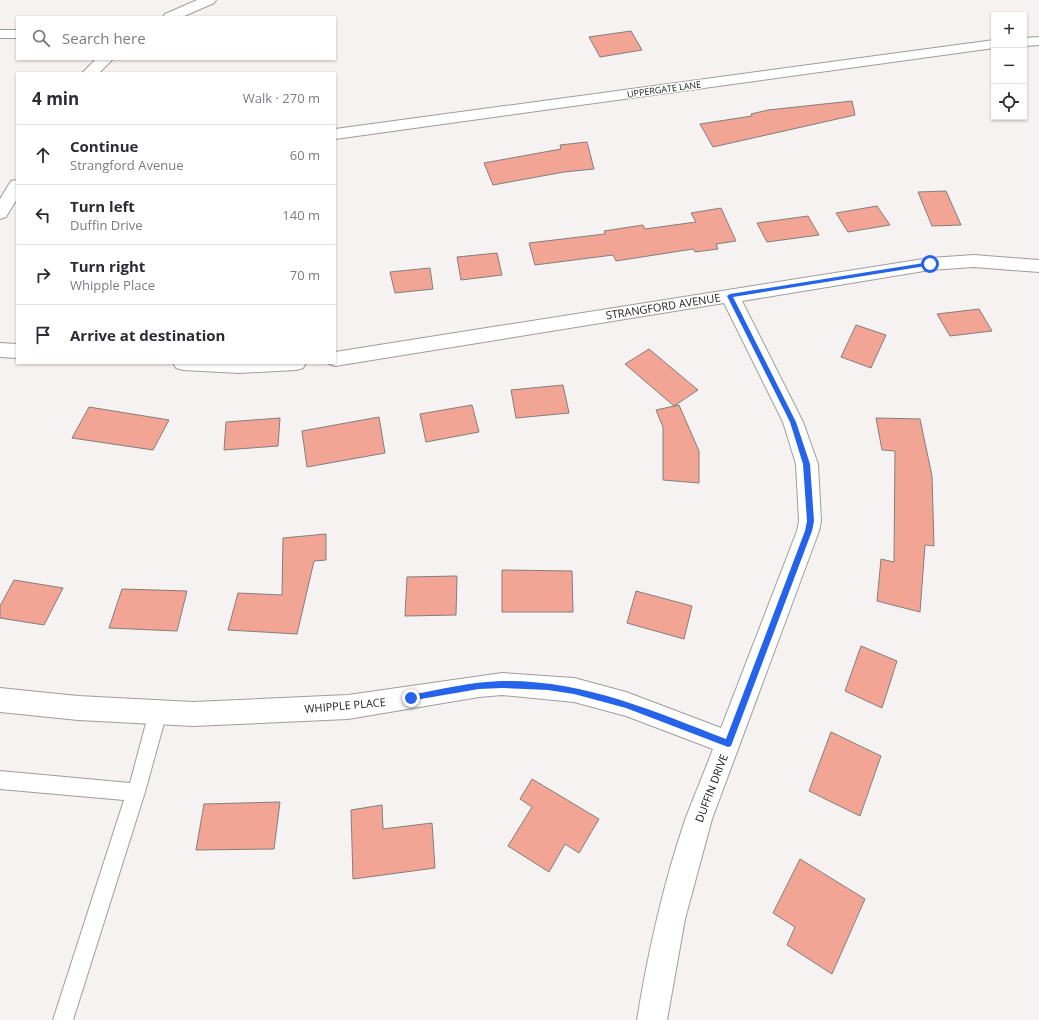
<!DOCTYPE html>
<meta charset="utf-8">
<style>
:root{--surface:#fff;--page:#f7f7f7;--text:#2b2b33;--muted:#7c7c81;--line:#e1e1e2}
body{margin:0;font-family:"Open Sans",sans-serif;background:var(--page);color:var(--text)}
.controls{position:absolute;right:12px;top:12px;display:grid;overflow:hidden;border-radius:0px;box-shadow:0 1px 3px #0004}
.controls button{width:36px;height:36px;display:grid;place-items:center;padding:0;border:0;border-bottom:1px solid var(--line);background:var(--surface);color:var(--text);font:20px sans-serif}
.stop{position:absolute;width:12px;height:12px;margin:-9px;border:3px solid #2563eb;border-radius:50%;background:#fff}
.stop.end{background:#2563eb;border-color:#fff;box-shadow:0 1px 4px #0008}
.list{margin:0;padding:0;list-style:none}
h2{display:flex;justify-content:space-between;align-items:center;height:52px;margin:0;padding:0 16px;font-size:17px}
h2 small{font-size:13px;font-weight:400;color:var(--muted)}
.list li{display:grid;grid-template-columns:26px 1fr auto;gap:12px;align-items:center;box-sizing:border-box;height:60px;padding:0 16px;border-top:1px solid var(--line)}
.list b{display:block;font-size:15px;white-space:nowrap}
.list p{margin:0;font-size:13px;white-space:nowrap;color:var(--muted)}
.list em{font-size:13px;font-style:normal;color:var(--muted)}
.icon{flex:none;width:22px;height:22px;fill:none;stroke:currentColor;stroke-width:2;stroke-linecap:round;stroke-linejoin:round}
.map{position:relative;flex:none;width:1039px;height:1020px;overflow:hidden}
.search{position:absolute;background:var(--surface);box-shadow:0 1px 3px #0004;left:16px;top:16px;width:320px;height:44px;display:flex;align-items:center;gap:10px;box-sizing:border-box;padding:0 14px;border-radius:0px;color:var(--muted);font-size:15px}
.panel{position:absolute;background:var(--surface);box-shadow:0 1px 3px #0004;left:16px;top:72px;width:320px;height:292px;border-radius:0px}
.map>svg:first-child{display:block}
.building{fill:#f2a595;stroke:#817e7d}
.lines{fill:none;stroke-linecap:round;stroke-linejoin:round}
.lane-casing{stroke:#a09c9b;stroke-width:2}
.street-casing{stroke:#a09c9b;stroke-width:2}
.lane{fill:#fff;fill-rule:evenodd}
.street{fill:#fff;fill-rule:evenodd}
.route{fill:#2563eb}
.labels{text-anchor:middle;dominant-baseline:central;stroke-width:3;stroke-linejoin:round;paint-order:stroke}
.far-street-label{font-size:9px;fill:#1a1918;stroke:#fff}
.street-label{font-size:11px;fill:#1a1918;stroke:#fff}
</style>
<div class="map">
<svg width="1039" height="1020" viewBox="0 0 1039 1020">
<rect width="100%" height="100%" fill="#f6f2f1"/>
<path class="building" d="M631,31L642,50L600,57L589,37Z
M852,101L855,115L713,147L700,124L752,116L751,114L768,110Z
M587,142L594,169L564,172L493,185L484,163L561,149L560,145Z
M946,191L961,225L932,226L918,192Z
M877,206L890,225L848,232L836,213Z
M721,208L736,241L716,244L718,249L695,252L693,249L616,261L613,255L535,265L529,243L605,234L604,231L643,225L645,229L696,222L691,213Z
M808,216L819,235L767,242L757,223Z
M497,253L502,275L461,280L457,257Z
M430,268L433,289L395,293L390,272Z
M979,309L992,331L950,336L937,314Z
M856,325L886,335L871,368L841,357Z
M649,349L698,390L674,406L625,364Z
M563,385L569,413L516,418L511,390Z
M472,405L479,432L426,442L420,414Z
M679,405L699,451V483L663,480V427L656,410Z
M89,407L169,420L153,450L72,438Z
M379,417L385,453L307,467L302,431Z
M280,418L278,446L224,450L226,422Z
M876,418L920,419L932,476L934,546L925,545L920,612L877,601L881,559L894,562L895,451L882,450Z
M326,534V560L314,561L297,634L228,630L238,593L282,595L283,538Z
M502,570L572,571L573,612H502Z
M457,576L456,615L405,616L407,577Z
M14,580L63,588L44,625L0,618V606Z
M122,589L187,591L177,631L109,628Z
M636,591L692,606L684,639L627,623Z
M861,646L897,661L882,708L845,691Z
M831,732L881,756L860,816L809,791Z
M532,779L599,819L579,853L565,844L549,872L508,846L532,807L520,799Z
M280,802L274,849L196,850L204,804Z
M382,805L383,829L432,823L435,868L353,879L351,810Z
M800,859L865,899L832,974L787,945L795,927L773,913Z"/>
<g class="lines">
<g class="lane-casing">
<path id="lane" d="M158,704L164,706L167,712L145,792L73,1020H53L124,800L0,789V771L130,783L149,712L152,706Z"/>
</g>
<g class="street-casing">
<path id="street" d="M197,0H216L214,3L182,17H163L165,14Z
M0,30H17V38H0Z
M1039,37V45L1024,46V38Z
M994,40V48L335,139V129Z
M96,59H113L99,73H82Z
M17,180V199L6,217L0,219V199L11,181Z
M974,255L1039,260V272L974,267L930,270L742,301L803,422L818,464L821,521L819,531L712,819L685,919L667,1020H637C648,952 663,885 685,820C694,796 704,773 713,749L626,716L574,702L502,695L479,697L348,719L193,726L78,720L0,712V688L78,696L193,702L348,695L502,673L574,678L626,692L721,728L797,531L799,521L796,464L783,422L724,303L335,366L327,363H335V352L930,258Z
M0,343L17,344V358L0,357Z
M173,363H306L303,368L296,370L239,373L183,370L176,368Z"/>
</g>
<use href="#lane" class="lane"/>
<use href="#street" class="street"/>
</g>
<path class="route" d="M930,262L932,265L733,297L796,422L810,464L814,521L812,531L731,746L728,747L626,708L574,694L548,690L502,688L479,689L409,701L407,698L411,695C441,689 471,682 501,681C581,679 654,711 726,739L805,531L807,521L803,464L790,422L727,296L730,294Z"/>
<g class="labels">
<g class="far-street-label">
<text transform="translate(664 89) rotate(-8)">UPPERGATE LANE</text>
</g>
<g class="street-label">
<text transform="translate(663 306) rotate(-9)">STRANGFORD AVENUE</text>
<text transform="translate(345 705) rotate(-5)">WHIPPLE PLACE</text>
<text transform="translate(711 788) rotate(-69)">DUFFIN DRIVE</text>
</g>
</g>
</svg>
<div class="controls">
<button>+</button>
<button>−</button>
<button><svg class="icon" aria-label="locate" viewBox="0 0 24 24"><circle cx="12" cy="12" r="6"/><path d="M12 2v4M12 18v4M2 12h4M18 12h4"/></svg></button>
</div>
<div class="stop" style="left:930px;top:264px"></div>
<div class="stop end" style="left:411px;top:698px"></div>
<div class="search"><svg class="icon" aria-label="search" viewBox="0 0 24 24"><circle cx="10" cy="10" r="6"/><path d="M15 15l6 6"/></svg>Search here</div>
<section class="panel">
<h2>4 min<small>Walk · 270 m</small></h2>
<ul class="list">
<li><svg class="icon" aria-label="ahead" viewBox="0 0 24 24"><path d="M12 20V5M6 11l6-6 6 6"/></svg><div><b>Continue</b><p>Strangford Avenue</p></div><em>60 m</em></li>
<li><svg class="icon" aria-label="left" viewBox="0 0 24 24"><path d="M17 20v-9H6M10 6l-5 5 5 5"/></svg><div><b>Turn left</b><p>Duffin Drive</p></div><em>140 m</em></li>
<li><svg class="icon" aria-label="right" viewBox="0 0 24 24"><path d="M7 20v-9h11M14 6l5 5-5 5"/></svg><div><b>Turn right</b><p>Whipple Place</p></div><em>70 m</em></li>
<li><svg class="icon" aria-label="arrive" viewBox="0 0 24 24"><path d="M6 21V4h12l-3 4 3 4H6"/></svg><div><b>Arrive at destination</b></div></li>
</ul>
</section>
</div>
